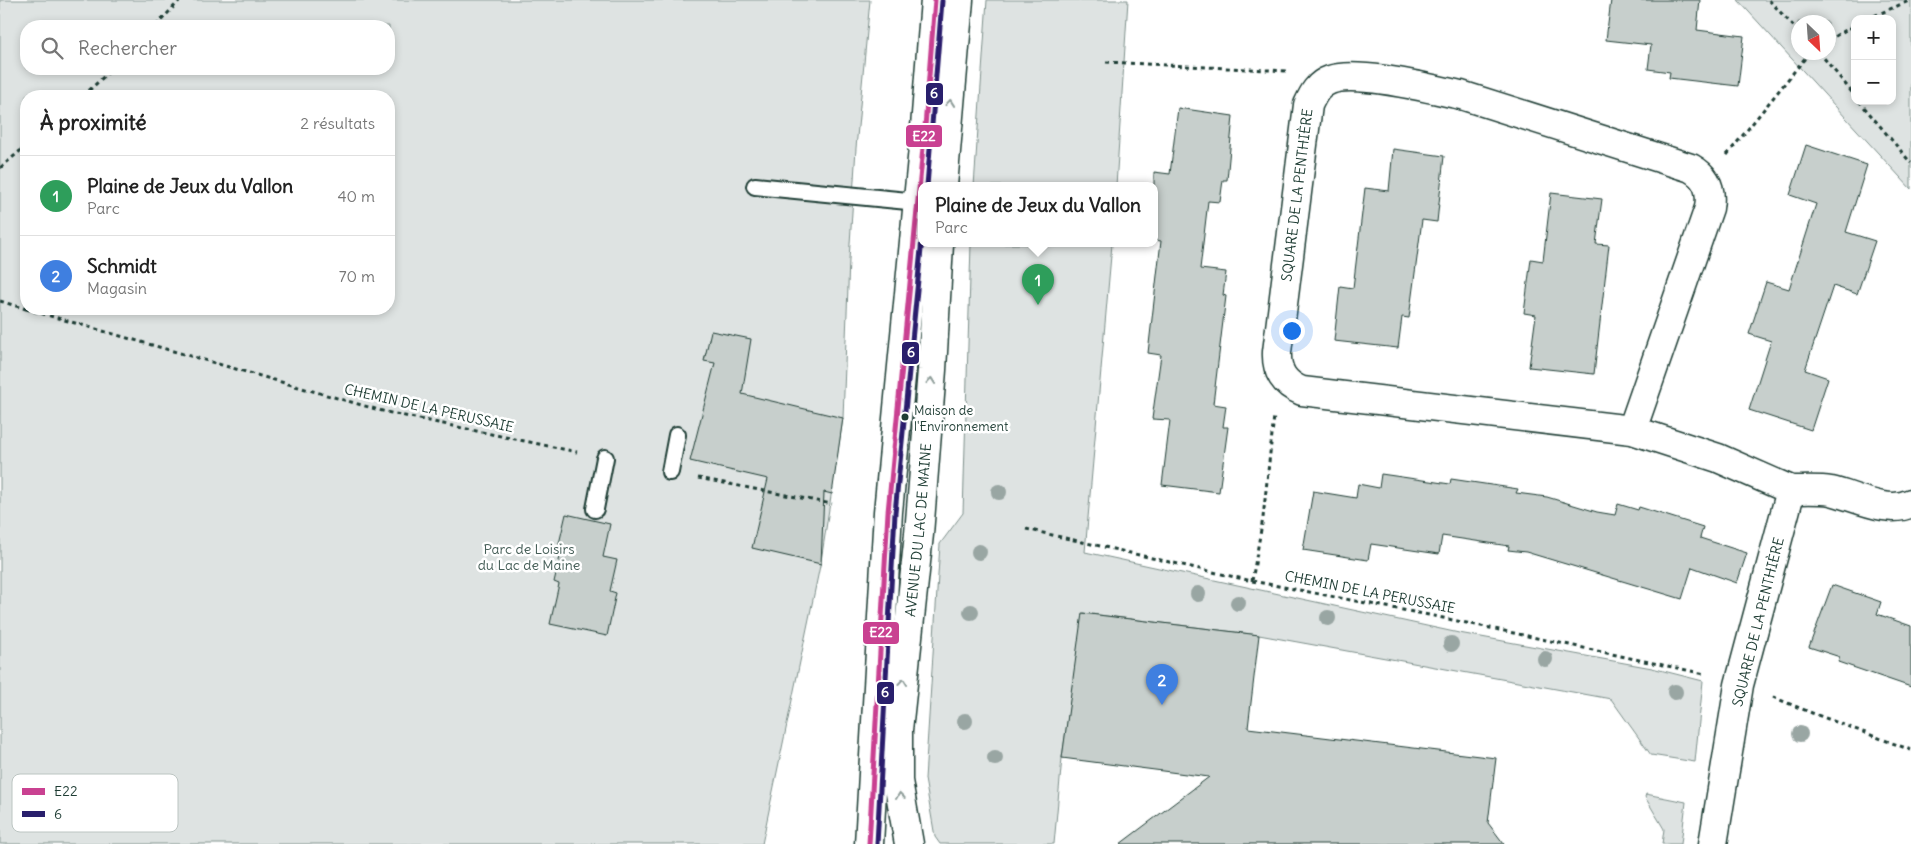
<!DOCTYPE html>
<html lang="fr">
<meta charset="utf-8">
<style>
:root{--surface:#fff;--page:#f6f6f6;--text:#222;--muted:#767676;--line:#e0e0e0;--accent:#d1495b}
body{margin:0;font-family:Delius,sans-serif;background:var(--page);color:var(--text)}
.controls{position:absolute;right:15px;top:15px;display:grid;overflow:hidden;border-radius:10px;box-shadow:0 2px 8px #0003}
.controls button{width:45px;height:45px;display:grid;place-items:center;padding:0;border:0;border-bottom:1px solid var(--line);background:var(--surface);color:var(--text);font:25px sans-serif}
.compass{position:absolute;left:1791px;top:15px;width:45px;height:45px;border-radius:50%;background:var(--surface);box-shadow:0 2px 8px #0003;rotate:155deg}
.you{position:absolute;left:1291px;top:330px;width:18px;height:18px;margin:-12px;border:4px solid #fff;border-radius:50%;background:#1a73e8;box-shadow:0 0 0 8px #1a73e833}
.badge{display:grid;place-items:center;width:32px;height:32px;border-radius:50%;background:var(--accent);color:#fff;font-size:16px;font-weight:700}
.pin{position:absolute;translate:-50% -41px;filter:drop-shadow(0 1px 2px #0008)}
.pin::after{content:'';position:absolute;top:26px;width:18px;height:15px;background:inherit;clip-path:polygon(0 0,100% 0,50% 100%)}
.popup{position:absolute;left:918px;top:182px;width:240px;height:65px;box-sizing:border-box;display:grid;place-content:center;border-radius:10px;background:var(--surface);filter:drop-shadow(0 1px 4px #0005);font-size:16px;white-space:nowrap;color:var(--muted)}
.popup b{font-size:19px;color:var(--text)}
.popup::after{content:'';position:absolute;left:50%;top:100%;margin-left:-10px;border:10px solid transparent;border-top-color:var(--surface)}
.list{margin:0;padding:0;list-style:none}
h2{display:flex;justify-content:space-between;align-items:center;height:65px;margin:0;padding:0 20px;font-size:21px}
h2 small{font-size:16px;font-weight:400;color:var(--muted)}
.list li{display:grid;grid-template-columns:32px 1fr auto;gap:15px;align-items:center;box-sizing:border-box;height:80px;padding:0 20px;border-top:1px solid var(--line)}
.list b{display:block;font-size:19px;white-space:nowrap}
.list p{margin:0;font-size:16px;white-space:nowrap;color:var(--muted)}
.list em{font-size:16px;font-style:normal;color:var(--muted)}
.icon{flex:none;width:28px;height:28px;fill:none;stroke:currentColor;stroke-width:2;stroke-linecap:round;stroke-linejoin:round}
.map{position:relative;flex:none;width:1911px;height:844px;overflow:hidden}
.search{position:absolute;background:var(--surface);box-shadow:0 2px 8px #0003;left:20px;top:20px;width:375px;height:55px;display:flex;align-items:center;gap:12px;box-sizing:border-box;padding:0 18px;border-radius:20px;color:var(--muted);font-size:19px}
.panel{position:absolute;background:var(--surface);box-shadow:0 2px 8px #0003;left:20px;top:90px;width:375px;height:225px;border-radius:20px}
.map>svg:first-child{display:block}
.green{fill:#dee3e2;stroke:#7e908b;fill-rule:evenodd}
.building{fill:#c7cfcc;stroke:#1f3d34}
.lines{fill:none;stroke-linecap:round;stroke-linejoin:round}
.lane-casing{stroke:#1f3d34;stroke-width:20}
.street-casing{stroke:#1f3d34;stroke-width:31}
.secondary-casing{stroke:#1f3d34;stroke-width:31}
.path{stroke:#1f3d34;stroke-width:3;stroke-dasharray:4 4;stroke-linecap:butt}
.lane{stroke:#fff;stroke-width:16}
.street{stroke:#fff;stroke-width:28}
.secondary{stroke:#fff;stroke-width:28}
.bus-1-casing{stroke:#fff;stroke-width:9}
.bus-2-casing{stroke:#fff;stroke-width:9}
.bus-1{stroke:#c94191;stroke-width:5}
.bus-2{stroke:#291f6c;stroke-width:5}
.tree{fill:#99a6a3}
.oneway{stroke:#8f9e9a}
.bus-dot{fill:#1f3d34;stroke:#fff;stroke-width:2}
.labels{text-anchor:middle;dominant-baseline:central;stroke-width:5;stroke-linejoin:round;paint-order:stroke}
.bus-label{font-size:13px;fill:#1f3d34;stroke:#fff;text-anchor:start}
.street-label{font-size:14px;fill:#1f3d34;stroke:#fff}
.park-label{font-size:14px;fill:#455e57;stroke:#fff}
.key{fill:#fff;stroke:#bcc5c2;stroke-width:1}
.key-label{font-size:14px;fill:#1f3d34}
.line-badge{stroke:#fff;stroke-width:2}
.badge-label{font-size:14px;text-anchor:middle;font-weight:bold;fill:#fff}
</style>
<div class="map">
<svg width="1911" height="844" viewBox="0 0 1911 844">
<rect width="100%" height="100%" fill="#fff"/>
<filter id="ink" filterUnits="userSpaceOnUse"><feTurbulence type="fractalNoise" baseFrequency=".02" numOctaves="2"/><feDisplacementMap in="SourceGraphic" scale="10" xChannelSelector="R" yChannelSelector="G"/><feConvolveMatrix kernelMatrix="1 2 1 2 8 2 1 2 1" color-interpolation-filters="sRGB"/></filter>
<g filter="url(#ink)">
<path class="green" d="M0,0H870L856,148L849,260L843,418L821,561L762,844H0ZM26,26H389V69H26ZM26,96H389V309H26Z
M987,0H1128L1116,186H974Z
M1738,0H1911V189ZM1855,19H1892V101H1855ZM1828,22V52H1798V22Z
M971,244H1112L1085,552L1459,633L1652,668L1703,681L1695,762L1651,755L1611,699L1259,635L1083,613L1062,758L1054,844H940L935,837L925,779L940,544L963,513Z
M1646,794L1686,802L1681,844H1662L1664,829L1645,797Z"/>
<path class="building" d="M1611,0H1700L1697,30L1744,36L1738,86L1669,78L1670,72L1648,69L1651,45L1606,40Z
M1178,108L1233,116L1227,180H1223L1220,202L1208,201L1200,269L1226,272L1223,295L1226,296L1213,404L1226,406L1223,427H1228L1219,492L1162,485L1170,420L1152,419L1161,355L1148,353L1161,241L1154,240V172L1170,174Z
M1806,145L1867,165L1846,232L1875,241L1857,294L1833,286L1805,370L1828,378L1811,430L1749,410L1771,341L1749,334L1766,282L1789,289L1816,204L1790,195Z
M1393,149L1444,156L1437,222L1422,220L1409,318L1402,317L1398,348L1334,341L1340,286L1353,288L1365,188L1389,191Z
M1551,193L1602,199L1596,244L1609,245L1594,374L1529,367L1536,315L1524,313L1531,259L1543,261Z
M711,331L751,339L742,394L843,418L832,494L824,492L821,564L752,548L768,479L690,461L715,363L704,361Z
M1381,474L1450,484L1451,479L1518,489L1516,493L1547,497L1597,512L1615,515L1618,504L1638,510L1639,507L1703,527L1700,538L1747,553L1737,583L1692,567L1682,599L1526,552L1508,550L1509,546L1442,536L1439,554L1371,544L1368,560L1303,550L1313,491L1356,498L1358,484L1379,488Z
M566,514L610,524L603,557L617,560L610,591L616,593L607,636L550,624L559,584L554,582L562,548H558Z
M1832,585L1881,602L1877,614L1911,626V687L1838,662L1840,657L1809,647Z
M1082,613L1259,635L1248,728L1496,758L1488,823L1504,844H1120L1209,777L1062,758Z"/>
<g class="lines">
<g class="lane-casing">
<path id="lane" d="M755,186L918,202
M670,472L677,435
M595,509L605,458"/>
</g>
<g class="street-casing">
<path id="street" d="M1632,430L1709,208C1712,190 1707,177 1691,168L1461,95C1432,89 1356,70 1330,80C1318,84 1313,94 1308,105L1277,352C1276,371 1284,384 1302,391L1632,430L1718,458L1791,490L1739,685L1713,844
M1791,490C1804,490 1819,489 1831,491C1854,496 1888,515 1911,503"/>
</g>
<g class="secondary-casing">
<g id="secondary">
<path d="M943,186L959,0"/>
<path d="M869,844L888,512L925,127L935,0"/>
<path id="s1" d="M909,844L898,781V730L919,534L932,370L939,244"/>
</g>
</g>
<path class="path" d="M1769,0L1798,31
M1867,19L1911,0
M156,26L180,0
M1828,40L1855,25
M1819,52L1855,96
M1106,62L1288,71
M83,96L112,69
M1859,101L1911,163
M1727,155L1810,52
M0,168L26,146
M0,301L26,309
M26,309L386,412L577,452
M698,478L832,504
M1026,529L1252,581L1434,616L1705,674
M1252,581L1263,518L1274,416
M1773,697L1812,713L1911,750"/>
<use href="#lane" class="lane"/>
<use href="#street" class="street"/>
<use href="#secondary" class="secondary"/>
<g class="bus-1-casing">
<path id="bus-1" d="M869,844L888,512L925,127L935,0"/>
</g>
<g class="bus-2-casing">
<path id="bus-2" d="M927,186L942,1
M877,844L895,513L922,239"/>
</g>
<use href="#bus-1" class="bus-1"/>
<use href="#bus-2" class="bus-2"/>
</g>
<g class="tree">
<circle cx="999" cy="492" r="8"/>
<circle cx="979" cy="552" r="8"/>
<circle cx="1198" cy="594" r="8"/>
<circle cx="1238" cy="603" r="8"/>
<circle cx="971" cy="612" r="8"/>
<circle cx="1328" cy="618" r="8"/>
<circle cx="1451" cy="644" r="8"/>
<circle cx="1545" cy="659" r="8"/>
<circle cx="1675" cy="692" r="8"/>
<circle cx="965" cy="721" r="8"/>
<circle cx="1800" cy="734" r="8"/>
<circle cx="995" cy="758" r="8"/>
</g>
<defs><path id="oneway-chevron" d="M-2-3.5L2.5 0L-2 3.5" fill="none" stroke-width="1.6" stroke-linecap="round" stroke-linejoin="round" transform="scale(1.25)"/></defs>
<g class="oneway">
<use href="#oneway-chevron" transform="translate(950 103) rotate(-85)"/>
<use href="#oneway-chevron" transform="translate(931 381) rotate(-85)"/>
<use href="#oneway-chevron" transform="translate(903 682) rotate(-84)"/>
<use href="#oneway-chevron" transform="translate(900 796) rotate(-97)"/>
</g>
</g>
<circle class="bus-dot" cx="905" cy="417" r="4.5"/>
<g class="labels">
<g class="bus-label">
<text x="914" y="410">Maison de<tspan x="914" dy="16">l'Environnement</tspan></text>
</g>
<g class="street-label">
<text transform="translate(1297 195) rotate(-83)">SQUARE DE LA PENTHIÈRE</text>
<text transform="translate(429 408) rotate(13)">CHEMIN DE LA PERUSSAIE</text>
<text stroke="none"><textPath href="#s1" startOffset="316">AVENUE DU LAC DE MAINE</textPath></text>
<text transform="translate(1370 592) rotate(11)">CHEMIN DE LA PERUSSAIE</text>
<text transform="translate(1758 622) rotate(-76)">SQUARE DE LA PENTHIÈRE</text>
</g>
<g class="park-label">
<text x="529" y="549">Parc de Loisirs<tspan x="529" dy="16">du Lac de Maine</tspan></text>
</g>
</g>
<rect x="12" y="774" width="166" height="58" rx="8" class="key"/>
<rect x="22" y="788" width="23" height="7" fill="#c94191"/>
<rect x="22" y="811" width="23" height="6" fill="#291f6c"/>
<g class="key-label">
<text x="54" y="796">E22</text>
<text x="54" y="819">6</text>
</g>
<g class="line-badge">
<rect x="925" y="82" width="19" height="24" rx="5" fill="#291f6c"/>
<rect x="905" y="124" width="38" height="24" rx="5" fill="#c94191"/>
<rect x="901" y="341" width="19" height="24" rx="5" fill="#291f6c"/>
<rect x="862" y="621" width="38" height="24" rx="5" fill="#c94191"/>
<rect x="876" y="681" width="19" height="24" rx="5" fill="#291f6c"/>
</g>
<g class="badge-label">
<text x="934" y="98">6</text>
<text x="924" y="141">E22</text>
<text x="911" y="357">6</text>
<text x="881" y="637">E22</text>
<text x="885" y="697">6</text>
</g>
</svg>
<div class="controls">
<button>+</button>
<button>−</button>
</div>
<svg class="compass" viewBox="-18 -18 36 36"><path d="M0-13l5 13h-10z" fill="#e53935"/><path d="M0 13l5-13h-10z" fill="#767676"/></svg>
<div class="you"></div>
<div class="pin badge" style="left:1038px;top:305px;background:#2e9e5b">1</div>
<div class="popup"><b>Plaine de Jeux du Vallon</b>Parc</div>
<div class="pin badge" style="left:1162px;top:705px;background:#3f7fe0">2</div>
<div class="search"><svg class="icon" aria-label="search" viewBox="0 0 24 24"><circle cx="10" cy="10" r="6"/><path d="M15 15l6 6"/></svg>Rechercher</div>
<section class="panel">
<h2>À proximité<small>2 résultats</small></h2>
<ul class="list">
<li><span class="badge" style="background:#2e9e5b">1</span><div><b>Plaine de Jeux du Vallon</b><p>Parc</p></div><em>40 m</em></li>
<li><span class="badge" style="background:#3f7fe0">2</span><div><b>Schmidt</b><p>Magasin</p></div><em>70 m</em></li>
</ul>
</section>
</div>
